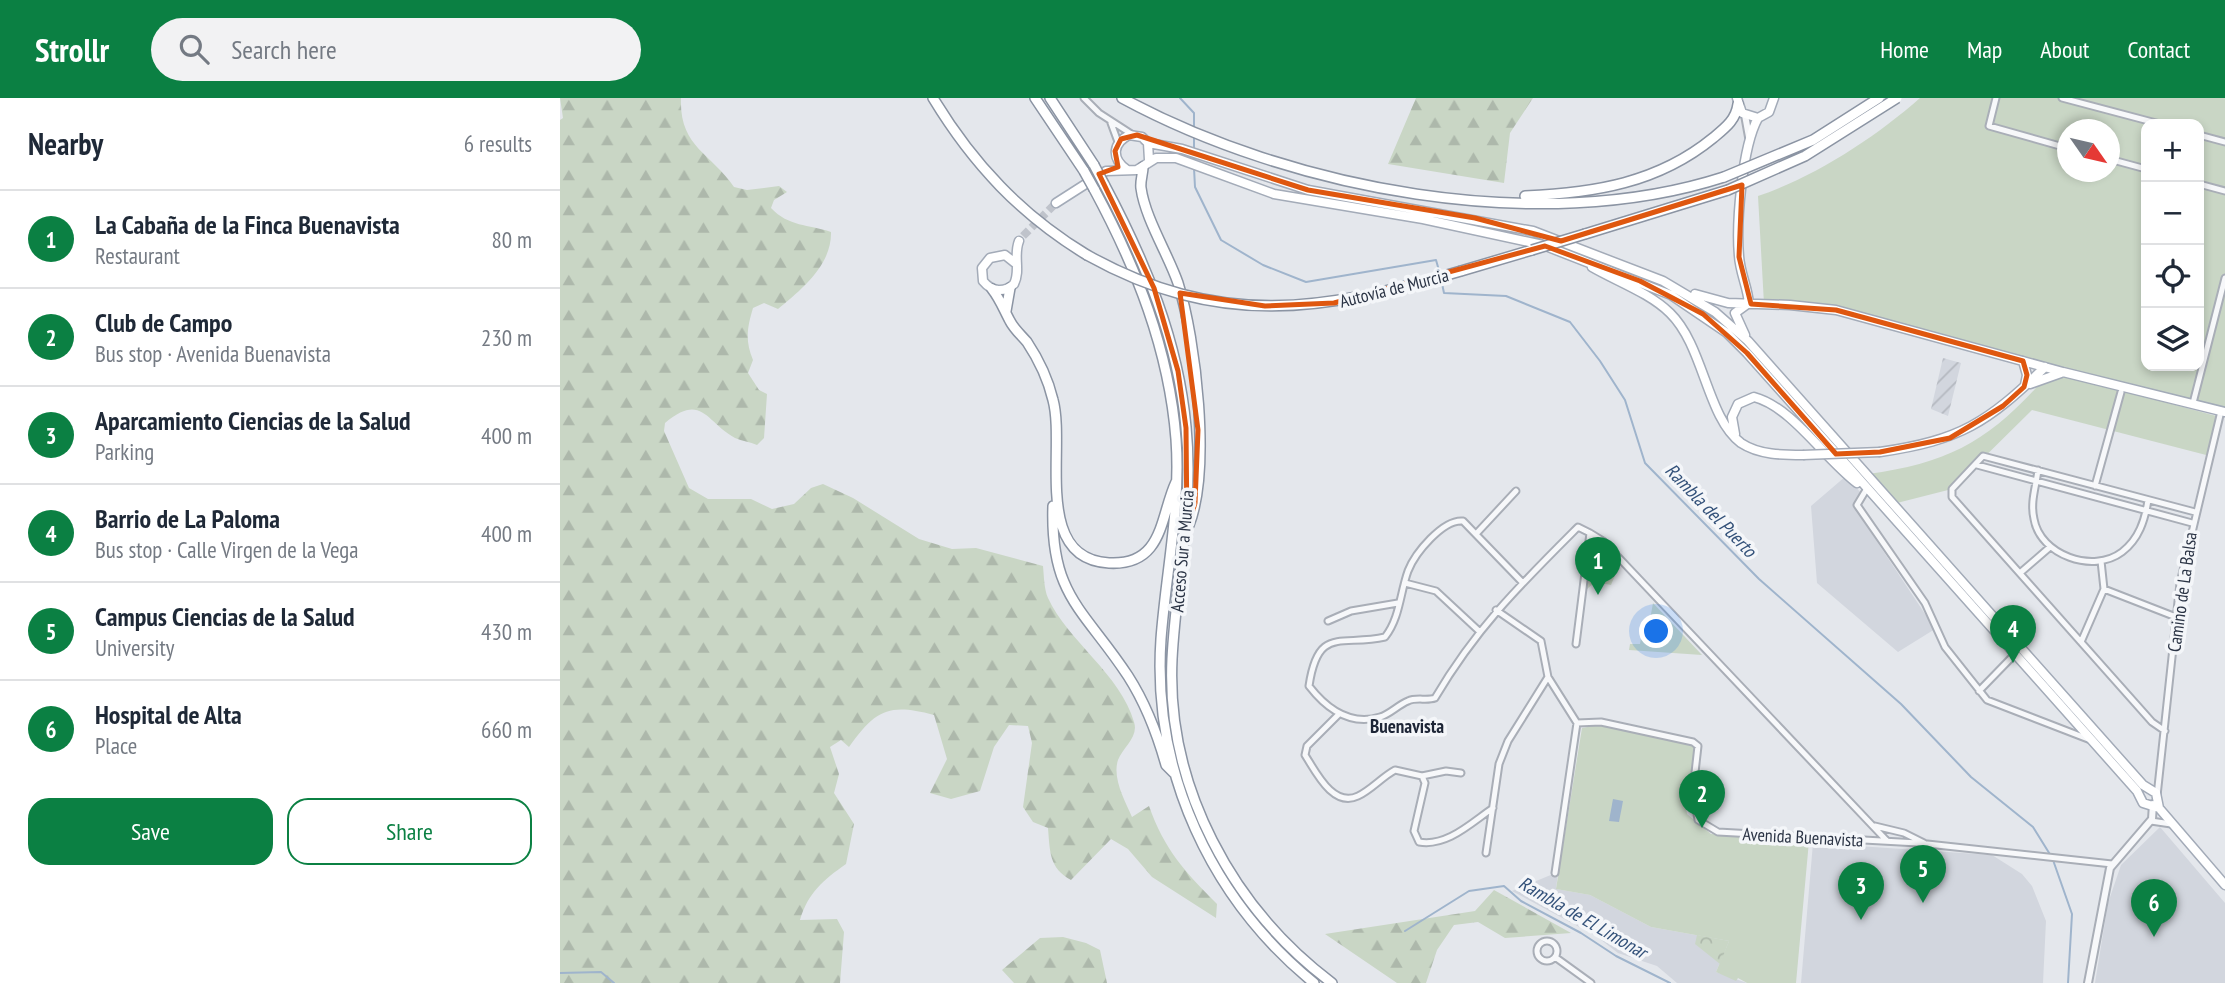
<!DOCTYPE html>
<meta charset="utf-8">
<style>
:root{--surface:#fff;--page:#f2f2f3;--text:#1f2937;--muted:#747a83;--line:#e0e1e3;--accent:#0b8043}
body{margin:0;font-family:"PT Sans Narrow",sans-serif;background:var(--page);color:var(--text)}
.controls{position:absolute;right:21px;top:21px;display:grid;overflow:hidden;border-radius:14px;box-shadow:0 4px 10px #0003}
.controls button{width:63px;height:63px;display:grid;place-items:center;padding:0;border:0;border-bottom:2px solid var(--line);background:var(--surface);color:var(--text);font:35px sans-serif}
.compass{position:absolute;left:1497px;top:21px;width:63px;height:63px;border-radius:50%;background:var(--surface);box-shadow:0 4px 10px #0003;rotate:124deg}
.you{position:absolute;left:1097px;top:534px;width:24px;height:24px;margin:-18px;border:5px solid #fff;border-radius:50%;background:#1a73e8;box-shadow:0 0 0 10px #1a73e833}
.badge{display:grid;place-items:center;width:46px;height:46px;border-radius:50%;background:var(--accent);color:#fff;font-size:23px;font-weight:700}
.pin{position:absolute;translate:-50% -58px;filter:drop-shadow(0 2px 4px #0008)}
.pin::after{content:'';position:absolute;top:37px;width:24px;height:21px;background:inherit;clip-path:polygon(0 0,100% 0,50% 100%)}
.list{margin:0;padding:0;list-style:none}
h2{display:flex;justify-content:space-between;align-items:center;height:91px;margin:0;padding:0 28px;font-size:30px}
h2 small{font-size:23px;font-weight:400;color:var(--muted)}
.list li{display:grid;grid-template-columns:46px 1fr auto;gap:21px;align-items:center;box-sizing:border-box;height:98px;padding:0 28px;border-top:2px solid var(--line)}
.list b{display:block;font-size:26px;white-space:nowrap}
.list p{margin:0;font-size:23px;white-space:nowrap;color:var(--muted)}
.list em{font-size:23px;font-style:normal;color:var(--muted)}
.actions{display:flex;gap:14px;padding:21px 28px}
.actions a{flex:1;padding:16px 0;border:2px solid var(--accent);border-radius:21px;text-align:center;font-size:24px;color:var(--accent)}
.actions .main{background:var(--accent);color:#fff}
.icon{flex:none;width:38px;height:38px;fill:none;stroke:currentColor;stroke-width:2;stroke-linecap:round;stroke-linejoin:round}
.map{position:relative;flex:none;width:1665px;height:885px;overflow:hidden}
header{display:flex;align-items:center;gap:42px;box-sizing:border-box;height:98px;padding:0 35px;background:var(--accent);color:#fff}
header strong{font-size:33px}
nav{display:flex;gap:38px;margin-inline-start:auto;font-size:24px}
.search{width:490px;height:63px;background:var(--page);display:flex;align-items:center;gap:18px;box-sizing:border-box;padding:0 24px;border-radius:38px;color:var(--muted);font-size:26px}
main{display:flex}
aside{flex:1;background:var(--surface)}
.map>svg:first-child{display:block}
.built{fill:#d2d6de}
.industrial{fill:url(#industrial-furrows)}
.green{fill:#c9d6c5;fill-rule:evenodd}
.forest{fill:url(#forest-firs)}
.park{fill:url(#park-crowns)}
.water{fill:#9fb4cc}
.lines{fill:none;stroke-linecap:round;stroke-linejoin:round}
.stream{stroke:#9fb4cc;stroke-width:2}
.primary-tunnel{stroke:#bfc3cb;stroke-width:8;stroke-dasharray:8 4;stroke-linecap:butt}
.minor-casing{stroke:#a9aeb7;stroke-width:9}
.tertiary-casing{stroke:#a9aeb7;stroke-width:10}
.primary-casing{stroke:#a3abb8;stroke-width:11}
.motorway-casing{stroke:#8b94a3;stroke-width:12}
.minor{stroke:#f7f8fa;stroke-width:5}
.tertiary{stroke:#f7f8fa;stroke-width:6}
.primary{stroke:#fff;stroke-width:8}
.motorway{stroke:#fff;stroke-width:9}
.primary-bridge-casing{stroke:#a3abb8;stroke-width:11;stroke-linecap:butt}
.motorway-bridge-casing{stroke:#8b94a3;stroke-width:12;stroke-linecap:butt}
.primary-bridge{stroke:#fff;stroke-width:8}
.motorway-bridge{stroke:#fff;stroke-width:9}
.marked{fill:none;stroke:#df570f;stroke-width:5;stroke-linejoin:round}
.labels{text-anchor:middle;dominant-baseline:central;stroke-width:7;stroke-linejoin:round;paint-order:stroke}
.street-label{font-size:18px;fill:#2b3445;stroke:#f4f6f9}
.water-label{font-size:19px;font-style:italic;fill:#34527a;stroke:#f4f6f9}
.neighbourhood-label{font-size:19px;font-weight:bold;fill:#1d2536;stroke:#f4f6f9}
</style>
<header>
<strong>Strollr</strong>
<div class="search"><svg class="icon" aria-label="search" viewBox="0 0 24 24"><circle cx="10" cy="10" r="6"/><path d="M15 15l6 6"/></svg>Search here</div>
<nav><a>Home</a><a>Map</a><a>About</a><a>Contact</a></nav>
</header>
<main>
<aside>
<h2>Nearby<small>6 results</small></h2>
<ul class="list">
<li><span class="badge">1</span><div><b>La Cabaña de la Finca Buenavista</b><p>Restaurant</p></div><em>80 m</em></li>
<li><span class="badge">2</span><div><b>Club de Campo</b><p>Bus stop · Avenida Buenavista</p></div><em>230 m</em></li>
<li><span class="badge">3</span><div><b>Aparcamiento Ciencias de la Salud</b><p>Parking</p></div><em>400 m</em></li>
<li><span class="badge">4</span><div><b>Barrio de La Paloma</b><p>Bus stop · Calle Virgen de la Vega</p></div><em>400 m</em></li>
<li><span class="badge">5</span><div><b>Campus Ciencias de la Salud</b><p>University</p></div><em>430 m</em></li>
<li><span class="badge">6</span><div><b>Hospital de Alta</b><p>Place</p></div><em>660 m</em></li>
</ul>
<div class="actions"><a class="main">Save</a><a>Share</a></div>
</aside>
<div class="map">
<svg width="1665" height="885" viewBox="0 0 1665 885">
<defs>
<pattern id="industrial-furrows" width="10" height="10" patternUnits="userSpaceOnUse" patternTransform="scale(1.75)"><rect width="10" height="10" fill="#d2d6de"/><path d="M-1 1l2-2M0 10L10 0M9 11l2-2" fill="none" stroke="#b4b8c0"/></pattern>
<pattern id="forest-firs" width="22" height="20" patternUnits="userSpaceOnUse" patternTransform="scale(1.75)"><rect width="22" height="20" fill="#c9d6c5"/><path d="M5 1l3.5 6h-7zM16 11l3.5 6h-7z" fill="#adb8ab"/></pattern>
<pattern id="park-crowns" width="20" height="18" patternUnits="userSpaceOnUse" patternTransform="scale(1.75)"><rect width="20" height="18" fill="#c9d6c5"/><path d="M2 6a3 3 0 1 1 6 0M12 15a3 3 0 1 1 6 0" fill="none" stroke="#adb8ab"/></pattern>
</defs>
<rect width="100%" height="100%" fill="#e4e7ec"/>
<path class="built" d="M1286,378L1301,395L1294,409L1375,531L1338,554L1257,485L1251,408Z
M1600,729L1665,805V885H1535L1548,805L1561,767Z
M1253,745L1432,757L1462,776L1472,788L1486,823L1483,885H1241Z
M998,774L996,791L1030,797L1091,829L1169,843L1156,874L1187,885H1117L1097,868L1058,855L1036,838L952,793Z"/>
<path class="industrial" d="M1383,260L1401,265L1388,318L1371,311Z"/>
<path class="green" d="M1360,0H1665V314L1276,212L1204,206L1198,98C1253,80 1316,39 1360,0ZM1586,26H1639V268H1586ZM1507,32H1549V74H1507Z
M1511,279L1660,319L1650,358L1472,312L1392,391L1333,406L1308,376C1390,365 1430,342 1484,281Z
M1033,442L1040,449L1035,484L1026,492L1019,491L1024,451Z
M1046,458L1054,463L1056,475L1051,487L1040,485Z
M1093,505L1142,557L1069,552L1070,546H1080L1081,540L1087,538Z
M1044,626L1136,649L1125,704L1127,716L1151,736L1249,743L1236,885H1187L1178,880L1176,883L1156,874L1169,843L1091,829L1030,797L996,791L1022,630Z"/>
<path class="forest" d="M0,0H121C119,49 151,55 174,89L187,92L219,88L227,94L214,102L211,110C229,129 248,126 271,134C272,167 241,192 218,211L204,205L193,210C187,230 185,243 193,262L188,275L199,292L207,296L204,340L197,347C190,344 182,343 175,340C146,324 142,294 105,325L104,333L129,390L148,401H191L212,411L234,406L251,390L263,386L293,400L359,441L392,451L416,450L483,468C484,478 484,491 488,500C507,542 561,577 574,624C579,639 563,649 558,662C552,680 565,703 572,719L589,708C604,751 625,774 657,806L656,820L592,779L568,751L551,741L511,782C489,770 490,754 488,730L473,724L463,709L472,645L468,628L449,627L434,649L420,693L391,701L370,695L387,661L374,617C328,605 316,612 289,649L281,642L270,649L279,676L274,695L294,726L286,766C263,782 248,795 240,822L277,821L284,834L280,885H0V22L3,20Z
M856,0H973L950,35L944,85L828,66Z
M934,792L1011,835L945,840L918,824L894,827L877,852L866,885H837L765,836L915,813Z
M503,839L526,845L540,852L547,885H454L442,872L480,840Z"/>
<path class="park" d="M1137,837L1169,843L1160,866L1135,846Z"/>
<path class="water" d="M1053,701L1063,703L1059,724L1049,723Z"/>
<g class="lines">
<path class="stream" d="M620,0L634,15V29
M634,38V50
M634,70L635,89L661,142L703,167L746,184L876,162L880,176
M881,181L884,195L946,198L1010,224L1040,263L1065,302L1085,365L1199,481L1341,606L1411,679L1473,729L1491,758
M1493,762L1512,816L1508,885
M845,833L909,793L944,788L961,803L1021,835L1056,858L1110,885
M0,875L41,874L54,885"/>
<path class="primary-tunnel" d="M463,138L496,105"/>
<g class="minor-casing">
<path id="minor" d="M524,0L539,15L573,37
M1436,0L1429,28L1507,50
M1502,0L1600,26
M551,25L558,44
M1639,37L1665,44
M1549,61L1586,71
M1639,86L1665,93
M1633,305L1665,180
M1417,367L1632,425
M1478,372C1476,389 1470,404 1474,421C1480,457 1533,476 1562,454C1579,441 1585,422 1588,402
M1535,388L1561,294
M1306,392L1297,407L1365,505L1385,549L1427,602L1528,641
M916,436L956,393
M1460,475L1490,449
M962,484L903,423C883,421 855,455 848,473C840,495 840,520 825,539C781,549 758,527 749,588C766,610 790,628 820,619C830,616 838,607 848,603C856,599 867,603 875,600C917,529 960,487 1018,429L1030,435
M845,485L876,493L919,533
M1544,491L1616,519
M936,512L981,543L988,579L1017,625
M768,523L791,513L838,505
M1521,544L1544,491L1541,463
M1016,546L1030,435L1043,443L1327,743
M1419,593L1454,557
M779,616L747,648L745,657C756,674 773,710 798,698C811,692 822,679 835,672L862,678L865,685L854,733L859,744C887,749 911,725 933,710
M1017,625L1041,624L1133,644L1138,648L1133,692L1138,722L1158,734L1358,745L1552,766
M1605,633L1592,624L1392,399V391L1423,358L1635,414
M862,678L886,673L901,675
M1597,698L1620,485L1661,313
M1591,723L1611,726
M1315,728L1344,735L1364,745
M926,755L939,666L948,643L988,579
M995,775L1017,625
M977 853a10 10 0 1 1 20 0a10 10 0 1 1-20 0Z
M995,859L1031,885"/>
</g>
<g class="tertiary-casing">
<path id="tertiary" d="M1185,17L1189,39
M1528,885L1550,770L1592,721L1593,706"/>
</g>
<g class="primary-casing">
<path id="primary" d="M1177,0L1182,15L1198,20L1209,14L1214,0
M588,45L622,51L748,92L973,133L1103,183L1155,214L1188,243L1583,687L1596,695L1599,710L1665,787
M566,71C551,60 553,45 569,37L582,39L588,45L589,62
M496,105L546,73L577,72L596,60H616L714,96L863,121L983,147L1111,197L1167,235L1187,255L1577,693L1583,705L1599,710
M455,165L445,157L430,160L422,170L423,183C432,194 444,195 454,186C461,172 453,158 459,143
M1032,169C1056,183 1090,195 1110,215C1144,248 1147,320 1181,345C1199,357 1223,357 1243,357
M1135,196L1168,205L1230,207L1276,212L1503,274L1665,314
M1189,206C1188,190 1180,175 1179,158C1176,126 1182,49 1198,20
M1185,237L1175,215L1186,207
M1463,263L1467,277L1465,287
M1470,286L1501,275
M1175,336L1172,319L1178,306L1194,299C1232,309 1264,360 1297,385
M1320,354C1401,342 1427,325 1485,269"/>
</g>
<g class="motorway-casing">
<path id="motorway" d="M373,0C413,66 461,117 527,157
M475,0L524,73
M490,0L534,67
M562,0C730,91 979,139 1164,79
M583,69C583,76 580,83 581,90C585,120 608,156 618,185C636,242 651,371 629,427
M544,86C585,163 618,242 626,329C634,408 616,483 612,561C606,688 672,810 772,885
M534,91C576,169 609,251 616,341C621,408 606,474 601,541C592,674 651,801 754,885
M965,98C1034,95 1098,85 1153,40C1165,30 1176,22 1178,6
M1025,136L1168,92
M901,173L972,152
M432,191C440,201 444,212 450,223C454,231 461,237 467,244C479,262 488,281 493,302C506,350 472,461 549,465C604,468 600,418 616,384
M446,213L450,190
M493,408C490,498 524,511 568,578C586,606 597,635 606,667L614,675"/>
</g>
<use href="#minor" class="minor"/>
<use href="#tertiary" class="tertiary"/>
<use href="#primary" class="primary"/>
<use href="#motorway" class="motorway"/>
<g class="primary-bridge-casing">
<path id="primary-bridge" d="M1243,357L1320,354"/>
</g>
<g class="motorway-bridge-casing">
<path id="motorway-bridge" d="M534,67L544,86
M524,73L534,91
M1164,79L1253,42L1319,0
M1168,92L1245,58L1337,0
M972,152L1025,136
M527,157C660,231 763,213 901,173"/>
</g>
<use href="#primary-bridge" class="primary-bridge"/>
<use href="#motorway-bridge" class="motorway-bridge"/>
</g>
<path class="marked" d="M577,37L748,92L915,120L1001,143L1182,87L1179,159L1191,206L1276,212L1463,263L1467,277L1464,289L1443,308L1390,340L1320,354L1276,356L1187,255L1143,216L1080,183L985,148L774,205L705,208L620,195L638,332L635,405L627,432L626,330L618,273L594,190L539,76L558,69L555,53L561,41Z"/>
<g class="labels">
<g class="street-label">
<text transform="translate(834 190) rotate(-14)">Autovía de Murcia</text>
<text transform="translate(622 453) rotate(-85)">Acceso Sur a Murcia</text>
<text transform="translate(1622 494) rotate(-82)">Camino de La Balsa</text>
<text transform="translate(1243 739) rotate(3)">Avenida Buenavista</text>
</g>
<g class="water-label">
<text transform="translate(1151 412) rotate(46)">Rambla del Puerto</text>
<text transform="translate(1023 819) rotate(30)">Rambla de El Limonar</text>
</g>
<g class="neighbourhood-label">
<text x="847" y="628">Buenavista</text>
</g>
</g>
</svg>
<div class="controls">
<button>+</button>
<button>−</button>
<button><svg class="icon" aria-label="locate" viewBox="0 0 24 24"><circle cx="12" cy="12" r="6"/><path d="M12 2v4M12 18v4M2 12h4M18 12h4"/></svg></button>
<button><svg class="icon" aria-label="layers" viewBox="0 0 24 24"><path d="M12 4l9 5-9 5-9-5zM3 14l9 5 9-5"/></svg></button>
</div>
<svg class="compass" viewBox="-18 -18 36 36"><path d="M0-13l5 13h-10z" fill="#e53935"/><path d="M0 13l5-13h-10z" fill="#747a83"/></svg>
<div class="you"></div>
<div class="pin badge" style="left:1038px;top:497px">1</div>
<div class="pin badge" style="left:1142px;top:730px">2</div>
<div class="pin badge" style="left:1301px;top:822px">3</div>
<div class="pin badge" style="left:1453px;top:565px">4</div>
<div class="pin badge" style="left:1363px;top:805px">5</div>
<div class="pin badge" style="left:1594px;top:839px">6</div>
</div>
</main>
